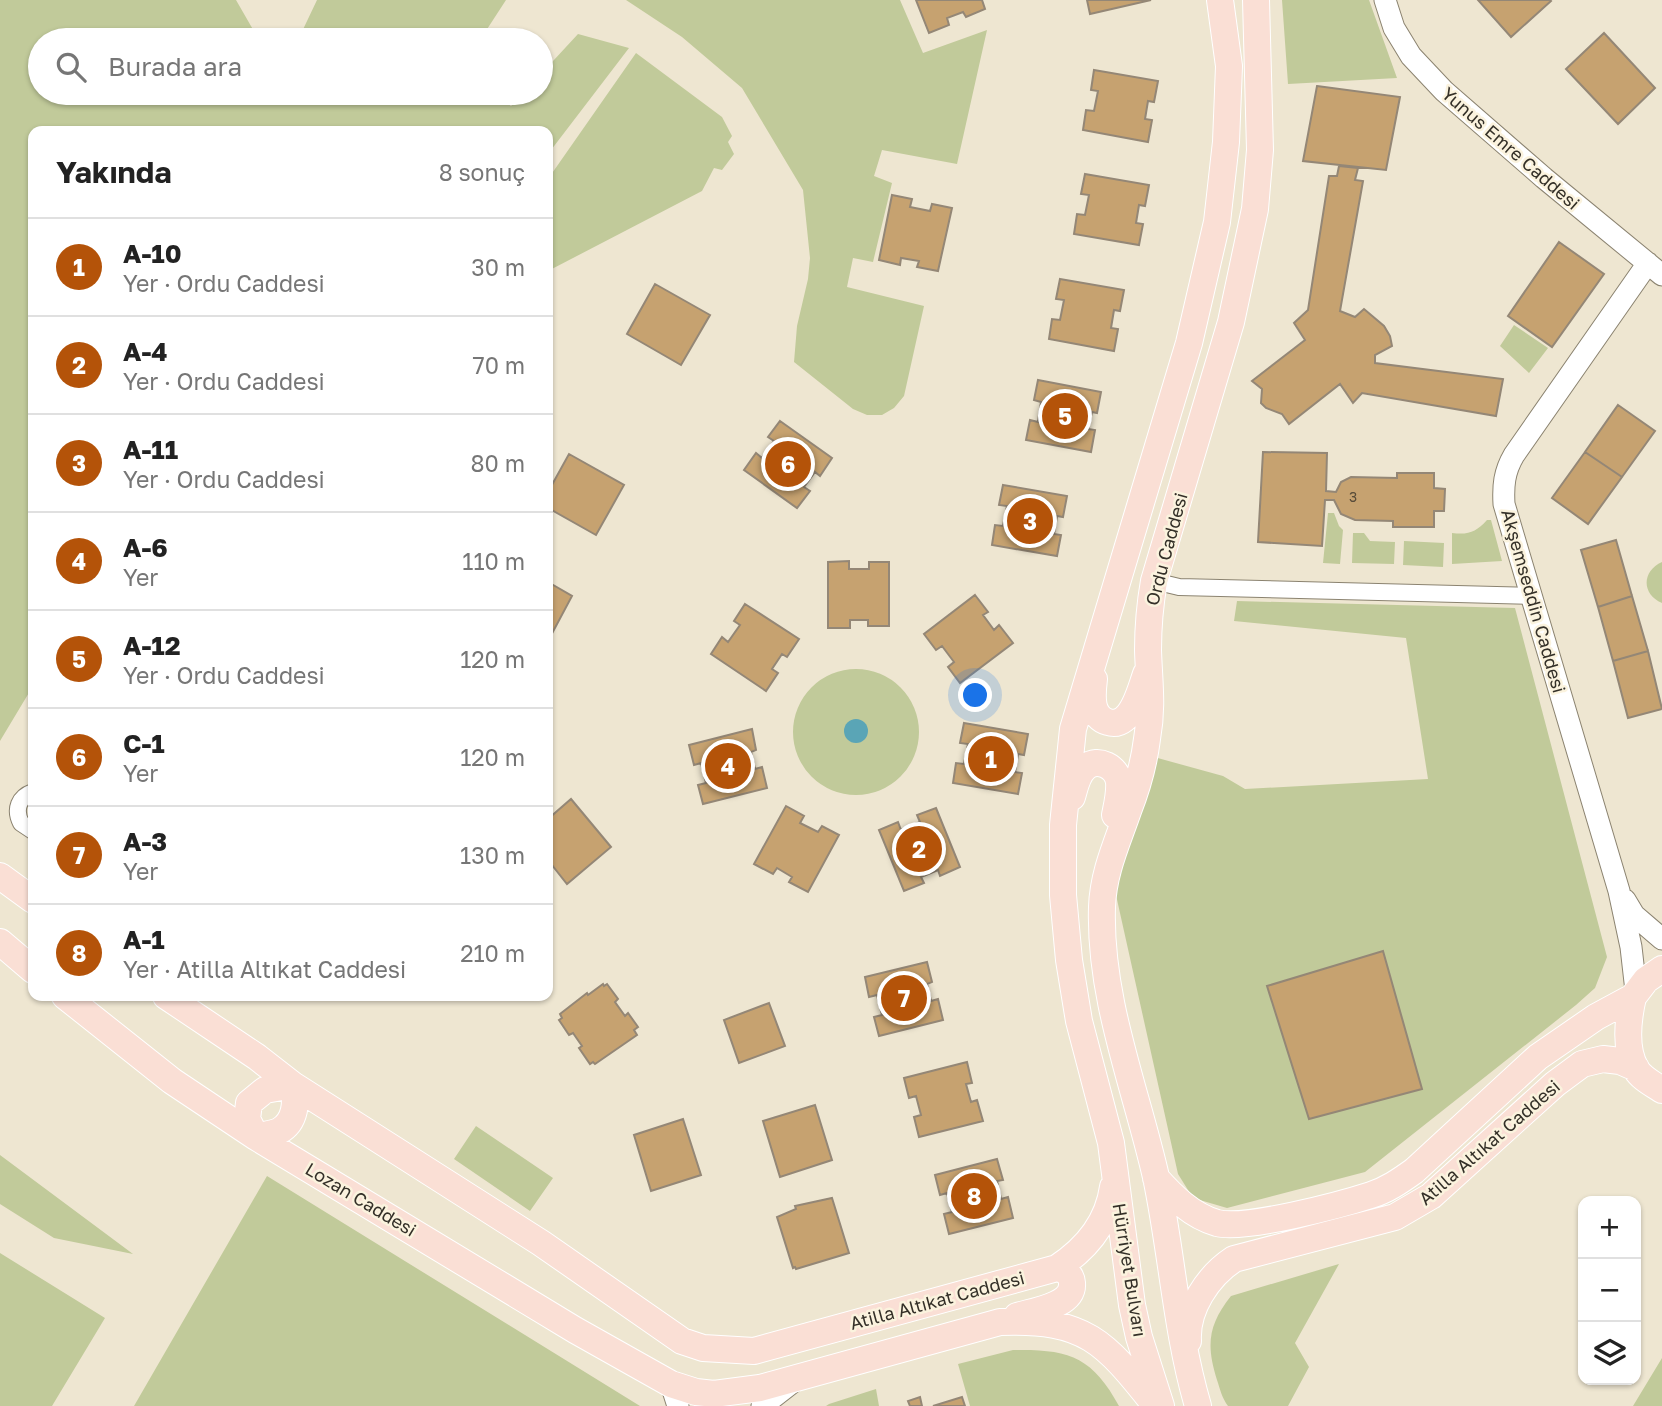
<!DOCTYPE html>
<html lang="tr">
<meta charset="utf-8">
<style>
:root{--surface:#fff;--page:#f6f6f6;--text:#222;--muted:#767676;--line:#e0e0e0;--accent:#b45309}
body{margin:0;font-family:"Golos Text",sans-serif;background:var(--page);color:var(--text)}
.controls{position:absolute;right:21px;bottom:21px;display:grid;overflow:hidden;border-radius:14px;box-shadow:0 2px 5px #0004}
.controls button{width:63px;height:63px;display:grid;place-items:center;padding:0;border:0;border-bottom:2px solid var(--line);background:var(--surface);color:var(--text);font:35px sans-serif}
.you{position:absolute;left:976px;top:696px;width:24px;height:24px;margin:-18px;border:5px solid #fff;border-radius:50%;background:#1a73e8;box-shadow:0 0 0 10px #1a73e833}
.badge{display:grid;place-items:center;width:46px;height:46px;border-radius:50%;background:var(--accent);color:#fff;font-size:23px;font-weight:700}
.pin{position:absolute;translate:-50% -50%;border:4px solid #fff;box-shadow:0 2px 7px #0006}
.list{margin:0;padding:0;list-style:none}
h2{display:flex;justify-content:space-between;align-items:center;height:91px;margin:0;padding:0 28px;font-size:30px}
h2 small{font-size:23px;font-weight:400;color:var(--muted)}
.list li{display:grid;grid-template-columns:46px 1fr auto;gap:21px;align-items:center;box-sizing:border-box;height:98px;padding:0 28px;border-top:2px solid var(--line)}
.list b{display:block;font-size:26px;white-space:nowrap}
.list p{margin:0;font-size:23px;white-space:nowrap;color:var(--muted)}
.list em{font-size:23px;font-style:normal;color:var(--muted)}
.icon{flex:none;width:38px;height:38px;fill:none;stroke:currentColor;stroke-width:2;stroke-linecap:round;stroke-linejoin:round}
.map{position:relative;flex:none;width:1662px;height:1406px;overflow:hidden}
.search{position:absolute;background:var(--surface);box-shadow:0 2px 5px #0004;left:28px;top:28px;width:525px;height:77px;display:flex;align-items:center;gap:18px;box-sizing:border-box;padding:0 24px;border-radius:38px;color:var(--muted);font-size:26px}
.panel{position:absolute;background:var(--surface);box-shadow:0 2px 5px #0004;left:28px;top:126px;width:525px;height:875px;border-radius:14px}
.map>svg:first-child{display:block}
.green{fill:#c1ca9a}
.water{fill:#5aa5b6}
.building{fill:#c6a270;stroke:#948776;stroke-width:2}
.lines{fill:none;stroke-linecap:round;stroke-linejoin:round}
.minor-casing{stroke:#8b8370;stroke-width:18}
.tertiary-casing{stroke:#8b8370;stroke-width:23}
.primary-casing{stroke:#fff;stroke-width:28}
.minor{stroke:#fff;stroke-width:16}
.tertiary{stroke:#fff;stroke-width:21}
.primary{stroke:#fadfd5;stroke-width:26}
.labels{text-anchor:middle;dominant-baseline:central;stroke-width:5;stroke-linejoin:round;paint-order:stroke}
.number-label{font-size:14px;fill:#584c3a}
.street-label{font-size:18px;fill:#343028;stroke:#fbf3de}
</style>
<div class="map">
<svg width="1662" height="1406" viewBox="0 0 1662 1406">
<rect width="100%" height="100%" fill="#eee6d1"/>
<path class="green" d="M0,0H236L259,40H40V93H493L511,106L524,93H541V74L578,34L629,48L548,154V131H33V686L0,741Z
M317,0H506L480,40H298Z
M626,0H900L923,53L987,30L957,164L882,150L874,176L892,183L873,262L853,258L847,287L924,306L904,396L894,408L882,415H867L853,409L794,362L797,326L808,279L810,258L803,190L742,88L682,37Z
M1282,0H1369L1397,78L1288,84Z
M636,53L722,117L732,136L728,142L734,154L722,170L714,168L702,191L548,271V179Z
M1514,325L1548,348L1529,373L1500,346Z
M1328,513H1334L1339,526L1343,530L1340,564L1323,563Z
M1487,520H1491L1502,561L1452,564V533C1469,535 1476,532 1487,520Z
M1353,533H1364L1370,541L1395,542L1394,564L1352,563Z
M1404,541L1444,543L1443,567L1403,565Z
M1662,562V603C1641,594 1642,571 1662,562Z
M1237,601L1515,608L1607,957L1595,988L1576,1005L1365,1172L1227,1208L1193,1198L1178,1174L1112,877L1154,757L1223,776L1245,789L1428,779L1406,638L1234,621Z
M793 732a63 63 0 1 1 126 0a63 63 0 1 1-126 0Z
M476,1126L553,1178L530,1211L454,1159Z
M0,1155L133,1254L54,1238L0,1204Z
M267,1176L640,1406H134Z
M0,1253L105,1318L52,1406H0Z
M1339,1264L1295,1343L1309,1367L1288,1406H1228C1222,1398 1220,1389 1217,1380C1206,1345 1208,1325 1231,1296Z
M1013,1350C1068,1349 1092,1356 1119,1406H970L958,1364Z
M1662,1358V1406H1633Z
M876,1389L879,1406H826L829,1404Z"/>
<path class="water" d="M844 731a12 12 0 1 1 24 0a12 12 0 1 1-24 0Z"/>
<path class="building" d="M916,0H982L985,9L966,17L963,12L947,18L949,25L929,33Z
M1087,0H1151L1090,14Z
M1478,0H1550L1551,1L1511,37Z
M1604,33L1655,88L1618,124L1566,69Z
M1094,70L1158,81L1154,102L1148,101L1145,119L1152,120L1148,142L1083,130L1086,110L1094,111L1098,91L1091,90Z
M1317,86L1400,97L1386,170L1303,161Z
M1339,166L1358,168L1355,180L1363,181L1340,311L1355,317L1364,309L1384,326L1390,336L1392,346L1375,355V363L1503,379L1496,416L1362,393L1353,403L1340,384L1289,424L1282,414L1266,408L1261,403L1262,389L1252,381L1305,340L1294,323L1308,310L1329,176H1337Z
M1085,174L1149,185L1145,206L1139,205L1136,223L1143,224L1139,245L1074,234L1077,214L1085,215L1089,195L1081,194Z
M892,195L912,199L910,207L930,211L932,204L952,208L938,271L917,267L919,261L901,258L900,265L879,260Z
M1559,242L1604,274L1552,347L1508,316Z
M1060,279L1124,290L1120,311L1114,310L1111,328L1118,329L1114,351L1049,339L1052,319L1060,320L1064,300L1056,299Z
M655,284L710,315L681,365L627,334Z
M1038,380L1101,392L1097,413L1092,412L1088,429L1095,430L1091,452L1026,440L1030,420L1038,422L1041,402L1034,400Z
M1618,405L1655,431L1622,477L1585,452Z
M780,421L832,458L820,476L815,472L804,487L810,491L797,508L744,470L756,453L762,458L774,441L768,437Z
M1263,452L1327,453L1326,491L1336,492L1341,482L1351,477L1397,478V473H1434V488L1445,489L1444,511H1434V527H1393V521L1355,520L1341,514L1334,500H1325L1322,546L1258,542Z
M1585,452L1622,477L1588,524L1552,498Z
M569,454L624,485L596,535L548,508V492Z
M1003,485L1067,496L1063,517L1057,516L1054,534L1061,535L1057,556L992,545L995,525L1003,526L1007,506L999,505Z
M1616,540L1632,596L1598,607L1581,550Z
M849,561V569H869V562H889V626H868V620H850V628H828V562Z
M548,582L572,596L548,641Z
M975,595L988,612L983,615L994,630L999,625L1013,643L960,683L948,667L954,662L942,646L936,650L924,634Z
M1632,596L1648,651L1613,661L1598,607Z
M745,604L799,639L787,657L782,654L772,669L778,673L766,691L711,654L722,637L728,642L740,625L734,621Z
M1648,651L1662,709L1628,718L1613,661Z
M964,723L1028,734L1024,755L1018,754L1015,772L1022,773L1018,794L953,783L956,763L964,764L968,744L960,743Z
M752,729L756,750L751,752L755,769L762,767L767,788L703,804L698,785L706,783L701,763L694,765L689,745Z
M571,799L611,847L567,884L548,860V819Z
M786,806L804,816L800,823L818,832L822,826L839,835L808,892L789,882L792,877L777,868L773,874L754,864Z
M936,808L960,867L940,876L938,870L921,877L924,883L904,891L879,830L898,822L901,830L920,822L917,815Z
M1383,951L1422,1089L1309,1119L1267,986Z
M927,962L932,982L927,984L931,1001L938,999L943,1020L879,1036L874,1017L882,1015L877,995L869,997L865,977Z
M603,984L604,986L607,984L618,999L615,1002L625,1016L628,1013L638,1027L634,1030L637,1035L595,1064L593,1062L590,1064L579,1048L582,1046L573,1033L569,1035L559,1020L562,1018L560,1014L587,993L588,995Z
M769,1003L785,1046L739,1063L724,1020Z
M967,1062L972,1083L966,1084L971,1102L977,1100L983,1121L919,1137L914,1117L921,1115L916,1096L909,1098L904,1078Z
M815,1105L832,1160L780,1177L763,1121Z
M683,1119L701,1175L651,1191L634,1135Z
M997,1159L1003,1180L997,1181L1001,1199L1008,1197L1013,1218L949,1234L944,1214L952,1212L947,1193L940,1195L935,1175Z
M832,1198L849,1253L796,1269L795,1267L793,1268L777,1217L796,1209L795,1206Z
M920,1397L922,1406H910L908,1401Z
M962,1397L965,1406H933Z"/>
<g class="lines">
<g class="minor-casing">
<path id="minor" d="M1154,581L1179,587L1532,596
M33,792C19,797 14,809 21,823L33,831"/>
</g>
<g class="tertiary-casing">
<path id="tertiary" d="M1385,0L1394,28L1411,56L1444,91L1544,178L1662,275
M1625,900L1634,915L1662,939
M1636,991L1631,947L1619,891L1504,504C1503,486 1504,472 1514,455L1648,263
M671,1384L678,1406
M762,1406L793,1382"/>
</g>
<g class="primary-casing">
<path id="primary" d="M1094,679C1092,695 1090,717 1108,722C1114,724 1119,723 1124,719C1136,710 1141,688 1146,674
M1072,797C1075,787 1077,774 1086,767C1098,757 1117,767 1119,782C1120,793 1117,805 1115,815
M0,876L33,900
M0,942L33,970
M65,996L172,1081L256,1137L575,1330L671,1384L696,1392L714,1394L760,1388L1000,1322C1086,1319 1104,1341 1155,1405
M166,996L257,1057L293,1085L541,1243L682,1341L703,1348L754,1351L1057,1268C1086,1249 1108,1223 1113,1187
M1633,997C1628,1019 1624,1048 1636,1069C1641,1078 1653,1084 1662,1090
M293,1085C297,1101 296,1122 279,1131C272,1134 263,1135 256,1137L247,1119L249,1103L265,1090Z
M1156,1178C1172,1196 1192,1216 1217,1223C1246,1230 1340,1205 1371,1195C1387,1190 1400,1181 1414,1171L1538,1057L1596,1017L1633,997L1646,980L1662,969
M1017,1316C1033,1311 1074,1306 1072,1283C1071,1273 1065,1270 1057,1268
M1188,1341C1186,1309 1208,1276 1234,1259L1395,1217L1431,1196L1555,1084L1582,1064L1603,1059L1620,1061L1636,1068
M1161,1406L1139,1337L1132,1305L1111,1143L1079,1021L1069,960L1063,895V825L1073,729L1189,343L1217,222L1226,142L1229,66L1220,0
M1198,1406C1176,1331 1172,1253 1156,1177C1136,1089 1099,999 1102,907C1103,873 1117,843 1128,811C1137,788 1144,763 1147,739C1153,706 1149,682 1148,650C1148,626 1150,604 1154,581L1231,322L1255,209L1260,150L1256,0"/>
</g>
<use href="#minor" class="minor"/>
<use href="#tertiary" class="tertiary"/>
<use href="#primary" class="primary"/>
</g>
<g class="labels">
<g class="number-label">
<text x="1353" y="496">3</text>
</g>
<g class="street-label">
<text transform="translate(1511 148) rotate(41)">Yunus Emre Caddesi</text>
<text transform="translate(1166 549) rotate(-75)">Ordu Caddesi</text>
<text transform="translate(1534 601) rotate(74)">Akşemseddin Caddesi</text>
<text transform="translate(1489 1142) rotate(-41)">Atilla Altıkat Caddesi</text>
<text transform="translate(361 1199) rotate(31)">Lozan Caddesi</text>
<text transform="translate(1130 1270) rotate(81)">Hürriyet Bulvarı</text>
<text transform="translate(937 1300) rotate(-15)">Atilla Altıkat Caddesi</text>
</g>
</g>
</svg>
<div class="controls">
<button>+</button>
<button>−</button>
<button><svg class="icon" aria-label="layers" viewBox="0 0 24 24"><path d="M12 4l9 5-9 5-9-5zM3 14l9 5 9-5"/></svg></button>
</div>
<div class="you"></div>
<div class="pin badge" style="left:991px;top:759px">1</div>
<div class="pin badge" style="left:919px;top:849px">2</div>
<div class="pin badge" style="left:1030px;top:521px">3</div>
<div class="pin badge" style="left:728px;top:766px">4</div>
<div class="pin badge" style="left:1065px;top:416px">5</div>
<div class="pin badge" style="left:788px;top:464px">6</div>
<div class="pin badge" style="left:904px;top:998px">7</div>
<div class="pin badge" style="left:974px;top:1196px">8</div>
<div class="search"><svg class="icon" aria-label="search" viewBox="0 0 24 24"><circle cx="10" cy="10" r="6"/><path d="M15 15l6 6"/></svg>Burada ara</div>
<section class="panel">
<h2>Yakında<small>8 sonuç</small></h2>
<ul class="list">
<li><span class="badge">1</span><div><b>A-10</b><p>Yer · Ordu Caddesi</p></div><em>30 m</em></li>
<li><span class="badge">2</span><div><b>A-4</b><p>Yer · Ordu Caddesi</p></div><em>70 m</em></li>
<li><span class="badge">3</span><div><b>A-11</b><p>Yer · Ordu Caddesi</p></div><em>80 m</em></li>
<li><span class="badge">4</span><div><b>A-6</b><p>Yer</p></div><em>110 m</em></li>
<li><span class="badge">5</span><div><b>A-12</b><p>Yer · Ordu Caddesi</p></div><em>120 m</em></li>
<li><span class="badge">6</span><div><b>C-1</b><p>Yer</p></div><em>120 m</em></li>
<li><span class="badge">7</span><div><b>A-3</b><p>Yer</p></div><em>130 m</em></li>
<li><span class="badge">8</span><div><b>A-1</b><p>Yer · Atilla Altıkat Caddesi</p></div><em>210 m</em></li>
</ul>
</section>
</div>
